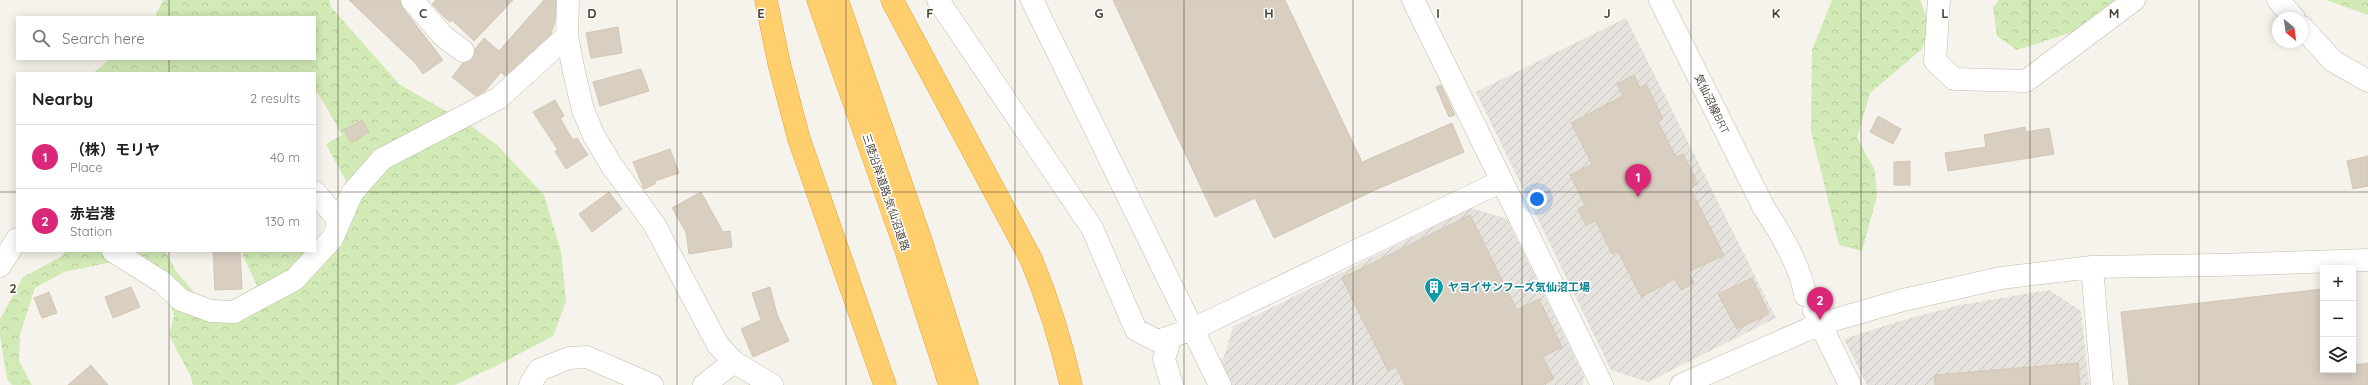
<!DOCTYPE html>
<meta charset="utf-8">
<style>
:root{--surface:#fff;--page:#f6f6f6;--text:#222;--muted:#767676;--line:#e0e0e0;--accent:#db2777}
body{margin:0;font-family:Quicksand,"Noto Sans JP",sans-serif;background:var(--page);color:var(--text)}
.controls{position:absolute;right:12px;bottom:12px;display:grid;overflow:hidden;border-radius:0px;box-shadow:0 2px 10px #0003}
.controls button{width:36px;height:36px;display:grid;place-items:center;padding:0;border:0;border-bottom:1px solid var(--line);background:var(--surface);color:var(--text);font:20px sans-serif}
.compass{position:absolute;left:2272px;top:12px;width:36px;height:36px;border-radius:50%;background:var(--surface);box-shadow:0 2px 10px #0003;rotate:151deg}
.you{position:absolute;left:1537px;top:199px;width:14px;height:14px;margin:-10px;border:3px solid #fff;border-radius:50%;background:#1a73e8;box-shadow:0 0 0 6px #1a73e833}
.badge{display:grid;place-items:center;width:26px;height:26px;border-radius:50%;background:var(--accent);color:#fff;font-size:13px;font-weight:700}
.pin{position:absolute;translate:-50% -33px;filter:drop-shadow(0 1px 2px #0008)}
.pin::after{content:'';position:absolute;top:21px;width:14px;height:12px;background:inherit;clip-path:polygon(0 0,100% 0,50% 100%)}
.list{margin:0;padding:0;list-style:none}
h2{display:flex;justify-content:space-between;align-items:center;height:52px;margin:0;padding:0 16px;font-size:17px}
h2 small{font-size:13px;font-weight:400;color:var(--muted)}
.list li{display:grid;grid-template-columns:26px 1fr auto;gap:12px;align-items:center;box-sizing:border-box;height:64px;padding:0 16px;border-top:1px solid var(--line)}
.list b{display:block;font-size:15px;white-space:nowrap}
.list p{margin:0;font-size:13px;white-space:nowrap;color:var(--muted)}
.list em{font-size:13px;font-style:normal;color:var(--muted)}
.icon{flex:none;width:22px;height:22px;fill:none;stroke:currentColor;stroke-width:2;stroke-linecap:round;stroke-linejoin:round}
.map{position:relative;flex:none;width:2368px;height:385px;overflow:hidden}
.search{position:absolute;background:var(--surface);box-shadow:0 2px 10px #0003;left:16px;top:16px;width:300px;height:44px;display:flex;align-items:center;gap:10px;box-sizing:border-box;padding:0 14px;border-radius:0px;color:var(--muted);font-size:15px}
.panel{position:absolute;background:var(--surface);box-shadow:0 2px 10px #0003;left:16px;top:72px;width:300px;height:180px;border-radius:0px}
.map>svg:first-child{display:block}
.industrial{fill:url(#industrial-furrows)}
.forest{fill:url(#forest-crowns)}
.building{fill:#d8cfc1;stroke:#d3c7b4}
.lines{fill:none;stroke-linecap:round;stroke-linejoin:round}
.minor-casing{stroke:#c2bbae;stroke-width:23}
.highway-casing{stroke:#e0a43c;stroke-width:23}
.minor{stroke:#fff;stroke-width:22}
.highway{stroke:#ffcf6e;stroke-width:22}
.grid{fill:none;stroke:#4b4439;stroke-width:1;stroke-opacity:0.55}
.labels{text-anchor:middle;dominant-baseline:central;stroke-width:3;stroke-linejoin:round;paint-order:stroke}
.street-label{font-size:11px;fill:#4b4439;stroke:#fff}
.culture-label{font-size:11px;font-weight:bold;fill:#0d838f;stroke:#fff;text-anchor:start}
.grid-label{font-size:13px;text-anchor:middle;font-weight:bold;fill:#4b4439;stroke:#fff;stroke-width:3;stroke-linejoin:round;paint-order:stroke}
</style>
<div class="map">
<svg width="2368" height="385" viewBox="0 0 2368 385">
<defs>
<pattern id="industrial-furrows" width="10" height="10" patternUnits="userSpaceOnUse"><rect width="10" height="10" fill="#e6e2dd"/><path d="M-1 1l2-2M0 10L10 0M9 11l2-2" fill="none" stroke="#c7c3be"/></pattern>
<pattern id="forest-crowns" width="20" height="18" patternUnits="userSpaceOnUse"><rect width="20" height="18" fill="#d2eab5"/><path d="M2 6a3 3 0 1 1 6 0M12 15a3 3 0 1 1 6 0" fill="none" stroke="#b6ca9c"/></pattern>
</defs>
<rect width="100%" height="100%" fill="#f6f3ec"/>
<path class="industrial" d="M1626,18L1776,318L1648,382L1611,370L1476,92Z
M1471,208L1507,219L1584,376L1583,385H1230L1219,361L1224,357L1233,327Z
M2049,290L2081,311L2089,385H1867L1844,339L1897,322L1960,305Z"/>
<path class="forest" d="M163,0H329L331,7L399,84L470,125L497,145L544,195L561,251L566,301L553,336L498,365L455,385H193L191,377L169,335L174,316L167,294L117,261L64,272L35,288L20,334L19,361L32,385H12L7,379L0,336V319L23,277L64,255V251H165L176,271L200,299L231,300L257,286L241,251H302L304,253L332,226L346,181L326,144L342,135L318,93L315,94V73H93L110,59H315V17H155Z
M1832,0H1920L1930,26L1922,49L1870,93L1857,138L1875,171L1877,196L1862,251L1839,245L1811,131L1812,50Z
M1999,0H2129L2070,33L2017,50L1997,36L1993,7Z
M2326,0H2368V15Z"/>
<path class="building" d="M349,0H400L403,8L443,60L423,74L415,63Z
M436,0H513L474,41L452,20L450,22L443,16L432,4Z
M544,0H556L555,21L551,34L505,76L501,72L485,91L476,96L452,77L463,63L473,59L475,49L484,38L499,51Z
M1113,0H1285L1362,162L1452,123L1464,152L1375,190L1274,238L1255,198L1215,217Z
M618,27L622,53L591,58L586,33Z
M641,69L649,91L600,106L593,82Z
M1634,75L1640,88L1646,84L1663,119L1658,122L1676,157L1683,154L1698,184L1690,188L1724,255L1688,272L1694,283L1681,290L1675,279L1641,297L1618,251L1612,254L1596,221L1586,225L1578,209L1585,205L1570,175L1592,164L1571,123L1623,96L1617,84Z
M1441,85L1455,115L1449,117L1436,87Z
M555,100L564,116L560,118L573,140L577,138L588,155L566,169L555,151L558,150L533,112Z
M1878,116L1901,129L1893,144L1870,132Z
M362,120L369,132L351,143L344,130Z
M2025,127L2026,132L2049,128L2054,154L1948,171L1945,153L1986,147L1984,135Z
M670,149L679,173L655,181V184L644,189L633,162Z
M2368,156V186L2353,189L2347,161Z
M1910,161V185H1894V162Z
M609,192L622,209L592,232L579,214Z
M701,192L723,232L730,231L732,247L689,254L686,232L672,208Z
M1470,215L1517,310L1539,299L1562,347L1543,357L1554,379L1542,385H1405L1396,367L1388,371L1342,278Z
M213,251H240L242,289L215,290Z
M1752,278L1769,314L1737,329L1718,294Z
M131,287L140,307L113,318L105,297Z
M770,287L777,314L789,341L753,357L741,329L761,320L752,293Z
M2323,289V370H2353V365L2368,363V385H2129L2121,312Z
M49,292L57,313L42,318L34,298Z
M2078,363L2080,385H1935L1934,375Z
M91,365L108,385H68Z"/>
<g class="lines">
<g class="minor-casing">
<path id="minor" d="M412,0L443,36L463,51
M568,0L567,36L574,72L583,110L594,136L612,166L654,224L718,345L734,362L772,385
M938,0L1092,228L1136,330L1158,341L1193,329L1502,181
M1032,0L1220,385
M1413,0L1602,385
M1660,0L1764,208C1780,232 1801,267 1805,295
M1939,0L1935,61L1954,79L2026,81L2134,0
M2278,0L2294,18
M2302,27L2333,61L2368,81
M315,192L339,221
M113,251L162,282L181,300L211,311L234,312L295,279L332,239L352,193L382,159L499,98L567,36
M0,266L17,239
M2092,267L2102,385
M1814,311L1850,385
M1171,337L1164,359L1172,385
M530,385L539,370L569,358L587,357L652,385
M704,385L734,362
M1681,385L1820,324L1903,300L2001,278L2092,267L2218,265L2368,260"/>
</g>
<g class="highway-casing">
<path id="highway" d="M766,0L779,63L799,139L885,385
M818,0L905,247L950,385
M837,0L921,241L967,385
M892,0L1031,259C1048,300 1061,341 1071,385"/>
</g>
<use href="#minor" class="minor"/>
<use href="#highway" class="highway"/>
</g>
<path class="grid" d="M169,0V17M338,0V385M507,0V385M677,0V385M846,0V385M1015,0V385M1184,0V385M1353,0V385M1522,0V385M1691,0V385M1861,0V385M2030,0V385M2199,0V385M169,59V73M0,192H17M315,192H2368M169,251V385"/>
<defs>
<g id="building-pin" transform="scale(1)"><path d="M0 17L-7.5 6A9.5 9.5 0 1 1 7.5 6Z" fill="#0f9aa8" stroke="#fff"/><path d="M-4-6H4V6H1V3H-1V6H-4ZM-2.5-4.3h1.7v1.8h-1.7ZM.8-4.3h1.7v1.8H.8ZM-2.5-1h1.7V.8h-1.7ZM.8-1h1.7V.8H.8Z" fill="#fff"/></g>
</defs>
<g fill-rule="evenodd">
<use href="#building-pin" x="1434" y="287"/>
</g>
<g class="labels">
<g class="street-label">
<text transform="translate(1712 104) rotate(64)">気仙沼線BRT</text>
<text transform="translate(886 192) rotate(71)">三陸沿岸道路;気仙沼道路</text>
</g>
<g class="culture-label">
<text x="1448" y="287">ヤヨイサンフーズ気仙沼工場</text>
</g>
</g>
<g class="grid-label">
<text x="423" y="18">C</text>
<text x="592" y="18">D</text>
<text x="761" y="18">E</text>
<text x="930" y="18">F</text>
<text x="1099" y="18">G</text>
<text x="1269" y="18">H</text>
<text x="1438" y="18">I</text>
<text x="1607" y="18">J</text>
<text x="1776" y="18">K</text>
<text x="1945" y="18">L</text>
<text x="2114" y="18">M</text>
<text x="13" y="293">2</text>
</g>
</svg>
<div class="controls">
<button>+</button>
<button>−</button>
<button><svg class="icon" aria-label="layers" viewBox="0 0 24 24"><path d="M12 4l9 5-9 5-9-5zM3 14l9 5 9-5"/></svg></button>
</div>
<svg class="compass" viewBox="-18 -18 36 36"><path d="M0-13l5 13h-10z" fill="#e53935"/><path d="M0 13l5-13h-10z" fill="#767676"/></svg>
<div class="you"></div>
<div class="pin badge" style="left:1638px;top:197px">1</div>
<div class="pin badge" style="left:1820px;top:320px">2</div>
<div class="search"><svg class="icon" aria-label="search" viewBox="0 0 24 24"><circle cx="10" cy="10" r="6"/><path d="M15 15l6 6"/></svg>Search here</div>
<section class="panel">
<h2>Nearby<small>2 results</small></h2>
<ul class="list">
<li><span class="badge">1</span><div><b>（株）モリヤ</b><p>Place</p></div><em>40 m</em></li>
<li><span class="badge">2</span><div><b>赤岩港</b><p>Station</p></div><em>130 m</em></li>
</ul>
</section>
</div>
